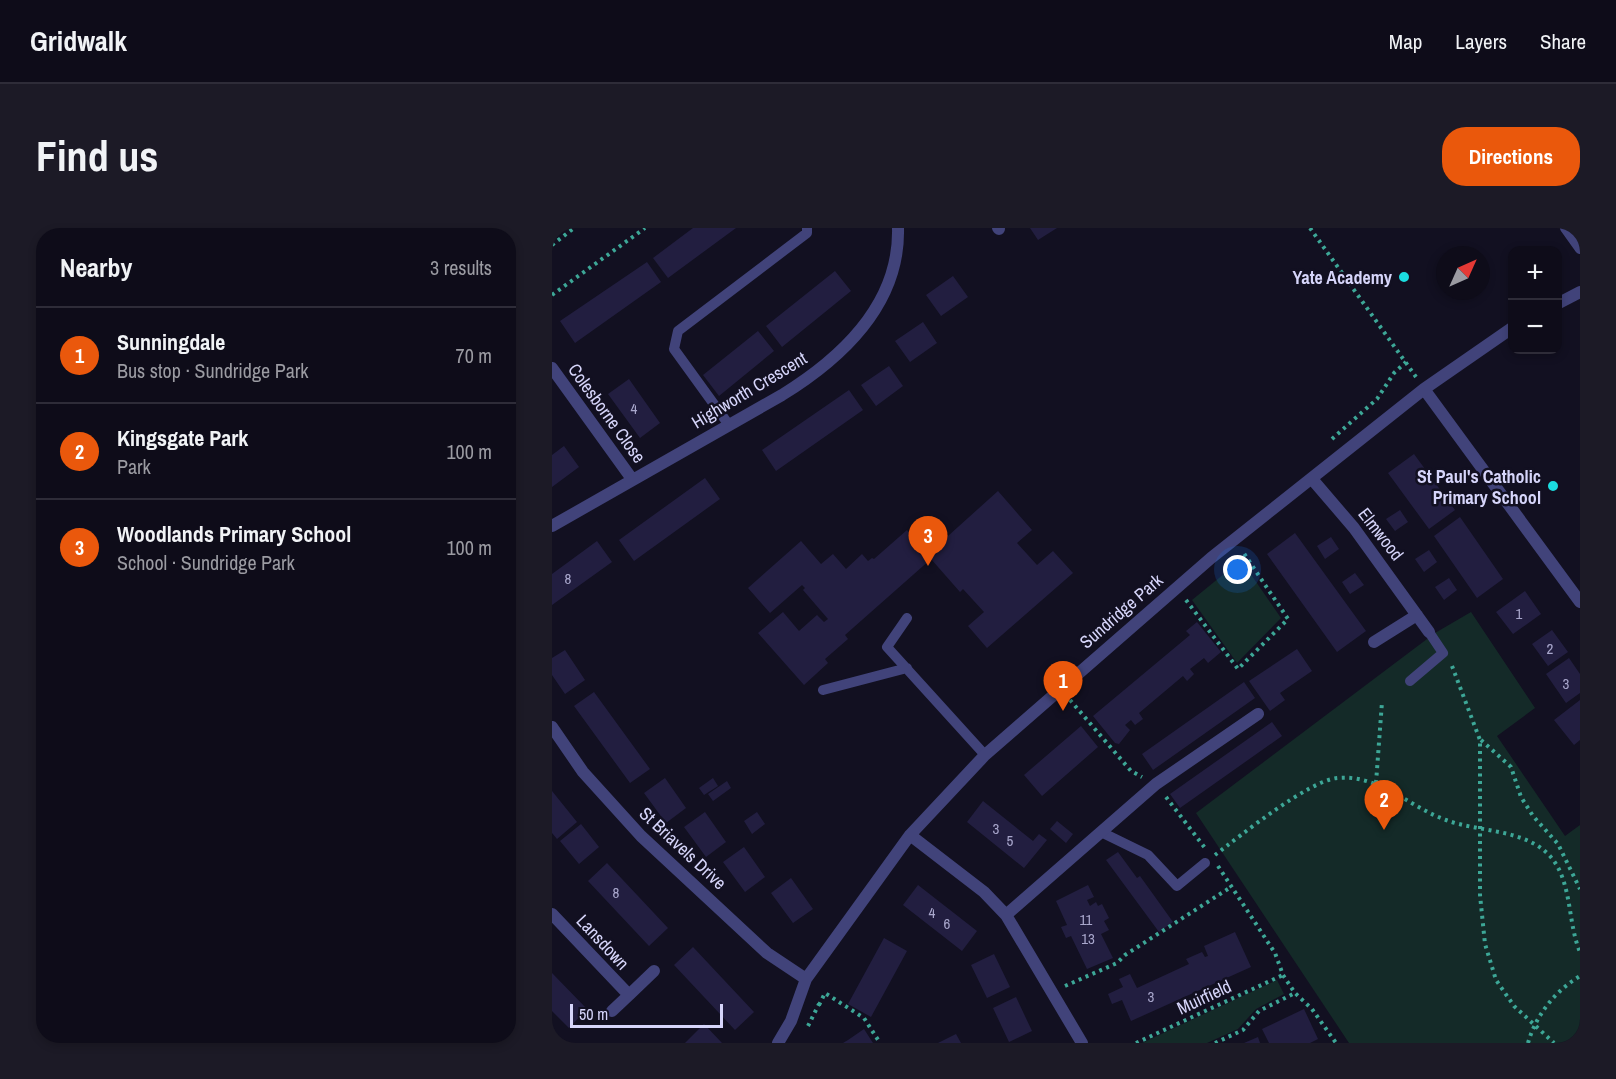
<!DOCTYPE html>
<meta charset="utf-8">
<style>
:root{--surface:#0e0c19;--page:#1c1a26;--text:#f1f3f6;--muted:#9b9ba2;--line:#2e2c38;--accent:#ea580c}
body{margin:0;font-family:"Archivo Narrow",sans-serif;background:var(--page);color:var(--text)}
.controls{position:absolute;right:18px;top:18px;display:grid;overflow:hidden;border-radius:12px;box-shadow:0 3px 9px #0003}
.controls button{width:54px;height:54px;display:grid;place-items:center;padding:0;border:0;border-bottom:2px solid var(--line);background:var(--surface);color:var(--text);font:30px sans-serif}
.compass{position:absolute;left:884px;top:18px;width:54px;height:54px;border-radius:50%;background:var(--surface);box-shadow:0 3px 9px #0003;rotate:45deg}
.scale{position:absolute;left:18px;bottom:15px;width:153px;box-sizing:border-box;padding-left:6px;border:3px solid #d6d5fa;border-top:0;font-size:16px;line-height:21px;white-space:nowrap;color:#d6d5fa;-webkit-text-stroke:4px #121021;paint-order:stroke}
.you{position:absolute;left:686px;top:342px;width:21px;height:21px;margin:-15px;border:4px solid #fff;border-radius:50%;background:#1a73e8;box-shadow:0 0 0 9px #1a73e833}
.badge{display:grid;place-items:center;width:39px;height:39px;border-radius:50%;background:var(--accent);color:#fff;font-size:20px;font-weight:700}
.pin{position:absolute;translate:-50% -50px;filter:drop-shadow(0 2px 3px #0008)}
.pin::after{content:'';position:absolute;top:32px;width:21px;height:18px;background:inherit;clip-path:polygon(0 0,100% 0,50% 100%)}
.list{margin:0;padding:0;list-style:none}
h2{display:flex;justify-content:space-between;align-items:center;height:78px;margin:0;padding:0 24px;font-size:26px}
h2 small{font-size:20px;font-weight:400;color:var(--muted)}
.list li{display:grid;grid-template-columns:39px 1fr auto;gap:18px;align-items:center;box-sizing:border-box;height:96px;padding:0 24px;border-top:2px solid var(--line)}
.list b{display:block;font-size:22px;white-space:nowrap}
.list p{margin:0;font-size:20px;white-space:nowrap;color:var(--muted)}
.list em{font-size:20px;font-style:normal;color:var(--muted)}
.map{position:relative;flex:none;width:1028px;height:815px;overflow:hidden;border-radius:24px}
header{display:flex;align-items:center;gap:36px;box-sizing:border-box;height:84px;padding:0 30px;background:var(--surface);border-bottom:2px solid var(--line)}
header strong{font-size:28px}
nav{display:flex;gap:33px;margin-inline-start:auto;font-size:21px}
.intro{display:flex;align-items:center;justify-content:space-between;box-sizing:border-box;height:144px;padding:0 36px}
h1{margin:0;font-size:42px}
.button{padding:15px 27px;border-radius:24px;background:var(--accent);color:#fff;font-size:21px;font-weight:700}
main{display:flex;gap:36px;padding:0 36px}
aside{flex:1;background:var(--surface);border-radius:24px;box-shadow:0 3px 9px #0003}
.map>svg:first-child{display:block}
.green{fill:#142a28}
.building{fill:#221e40}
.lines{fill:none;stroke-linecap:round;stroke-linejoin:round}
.path{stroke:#3da797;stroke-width:4;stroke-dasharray:3 4.5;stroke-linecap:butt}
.service{stroke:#41437a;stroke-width:10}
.minor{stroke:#41437a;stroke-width:12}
.poi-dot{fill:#1bdde0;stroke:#121021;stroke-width:2}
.labels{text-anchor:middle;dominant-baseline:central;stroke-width:5;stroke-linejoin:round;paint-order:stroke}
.number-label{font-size:15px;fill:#a9a7cc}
.poi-label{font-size:18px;font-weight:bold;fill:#d6d5fa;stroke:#121021;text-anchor:end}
.street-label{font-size:18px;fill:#d6d5fa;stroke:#121021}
</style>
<header>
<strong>Gridwalk</strong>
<nav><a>Map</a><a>Layers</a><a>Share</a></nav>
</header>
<div class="intro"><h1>Find us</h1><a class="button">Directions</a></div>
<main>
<aside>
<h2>Nearby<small>3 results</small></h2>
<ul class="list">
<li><span class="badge">1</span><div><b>Sunningdale</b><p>Bus stop · Sundridge Park</p></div><em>70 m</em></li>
<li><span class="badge">2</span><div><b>Kingsgate Park</b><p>Park</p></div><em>100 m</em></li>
<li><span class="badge">3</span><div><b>Woodlands Primary School</b><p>School · Sundridge Park</p></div><em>100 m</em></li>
</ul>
</aside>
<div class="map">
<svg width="1028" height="815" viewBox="0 0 1028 815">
<rect width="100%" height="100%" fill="#121021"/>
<path class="green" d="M689,332L729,390L685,435L640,372Z
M919,384L983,480L945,508L1013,608L1028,597V815H797L644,585L883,405Z
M725,752L732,766L704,781L686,801L655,815H590Z"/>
<path class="building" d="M141,0H184L116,50L101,30Z
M478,0H505L486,12Z
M95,34L109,54L23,115L8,93Z
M283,43L299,63L230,119L214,98Z
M401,48L416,69L389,88L374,67Z
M371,94L385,115L358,134L343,113Z
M206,103L222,123L167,168L151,147Z
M337,138L351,158L324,178L309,157Z
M77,151L108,195L88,210L56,166Z
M297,162L311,182L224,243L210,222Z
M12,218L27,239L0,259V227Z
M862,226L903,282L877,301L836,245Z
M153,250L168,271L82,333L67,312Z
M446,263L480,302L465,315L485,337L501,323L521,345L435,420L416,398L432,384L411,361L408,364L379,331L293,407L296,411L273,431L276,435L252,457L206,405L231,384L247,403L265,387L272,394L276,391L251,362L253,360L250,357L218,385L196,360L249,313L269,336L281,326L294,341L310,326L316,333L320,330L322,331L355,302L360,309L381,291L396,308Z
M848,282L856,294L843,303L834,291Z
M908,289L951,351L925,370L882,308Z
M743,305L814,403L785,424L715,326Z
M779,309L787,321L773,331L765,318Z
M45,313L60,334L0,377V346Z
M877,322L885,334L872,344L863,331Z
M803,345L812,357L798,366L790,354Z
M897,350L905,362L892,372L883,359Z
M973,363L989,386L961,406L944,384Z
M645,394L669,424L656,435L652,430L638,441L642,446L635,453L631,448L587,485L591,491L583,497L579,492L573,497L578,502L567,516L563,515L541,488L638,407L634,403Z
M1000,402L1016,424L996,438L980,416Z
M745,421L760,443L728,465L733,472L718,483L697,453Z
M13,422L33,452L13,466L0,447V430Z
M1017,430L1028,446V465L1014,475L994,446Z
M692,454L703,470L601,542L590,526Z
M42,464L98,541L78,555L22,478Z
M1028,472V512L1022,517L1002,492Z
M720,494L730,508L628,580L618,566Z
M529,498L546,519L490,568L472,547Z
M113,550L134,580L114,595L92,565Z
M161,550L166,558L152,567L147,560Z
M175,553L179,560L161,573L156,566Z
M0,563L25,594L5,611L0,605Z
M431,573L481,613L487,606L495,612L472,640L415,594Z
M153,584L174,614L154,629L132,599Z
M205,584L213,596L200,606L192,593Z
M505,593L521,606L514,615L498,601Z
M29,596L47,619L27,636L8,613Z
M192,619L213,649L193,664L171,634Z
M566,624L585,650L588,648L621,694L607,704L554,632Z
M55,635L116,700L97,718L36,653Z
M239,650L261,681L241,695L219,665Z
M366,657L425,703L410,723L351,677Z
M536,657L542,669L535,672L538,678L544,674L546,678L550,676L557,690L552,693L557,702L549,706L561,730L535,741L519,708L514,710L509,699L515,697L504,673Z
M683,704L699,739L579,793L570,772L560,776L556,766L571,759L567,751L578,746L585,760L637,736L634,731L650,724L653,729L656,728L652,718Z
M332,710L355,723L319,789L296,776Z
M141,719L202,784L183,802L122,737Z
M442,726L458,759L435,770L419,737Z
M0,745L35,781L17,800L0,783Z
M464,769L480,803L457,814L441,780Z
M752,781L766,811L758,815H717L710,801Z
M152,796L170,815H133Z
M312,801L321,815H291L296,812Z
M404,806L409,815H386Z
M706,809L708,815H692Z"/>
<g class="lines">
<path class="path" d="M758,0L864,149
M0,17L22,0
M0,67L93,0
M780,211L825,171L842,145L854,134
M634,372L686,441L736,391L691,324
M900,438L928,512V667L933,716L944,752L962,778L1002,815
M518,472L579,543L590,549
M929,512L959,539L969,569L981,588L1006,616L1028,661
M824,555L830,474
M614,569L653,620
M663,627C688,608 756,553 785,550C827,546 857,579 894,592C928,605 978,600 1002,633C1020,659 1016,696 1028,724
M666,638L723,725L731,747L743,765L760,781L784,815
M513,758L565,735L573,727L679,659
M267,777L273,765L312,790L328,815
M256,798L267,776
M584,815L731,747
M663,815L691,802L707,783L743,765
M976,815C984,787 1003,763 1028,748"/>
<path class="service" d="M1013,0L1028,21
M177,197L122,121L126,103L255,5V0
M355,390L335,419L433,527
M858,453L891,425L877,404
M271,462L355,440
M551,605L596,627L625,658L653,635"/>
<path class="minor" d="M446,0L447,1
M1005,76L1028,64
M0,140L80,251
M872,161L1028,374
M760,251L802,300L877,404
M0,298L230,167C290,130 348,76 346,0
M822,414L865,387
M0,499L31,544L89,608L215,725L254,751
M358,607L432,664L454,687L530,815
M0,686L77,767L102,743
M454,687L604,556L706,486
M60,783L77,767
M226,815L239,793L254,751L358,607L433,527L659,330L872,161L960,100"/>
</g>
<g class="poi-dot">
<circle cx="852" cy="49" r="6"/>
<circle cx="1001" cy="258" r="6"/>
</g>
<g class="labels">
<g class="number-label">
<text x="82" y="180">4</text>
<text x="16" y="350">8</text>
<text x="967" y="385">1</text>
<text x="998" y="420">2</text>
<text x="1014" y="455">3</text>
<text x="444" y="600">3</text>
<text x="458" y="612">5</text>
<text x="64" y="664">8</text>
<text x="380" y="684">4</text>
<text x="534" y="691">11</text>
<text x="395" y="695">6</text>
<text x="536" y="710">13</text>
<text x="599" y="768">3</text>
</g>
<g class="poi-label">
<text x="840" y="49">Yate Academy</text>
<text x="989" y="248">St Paul's Catholic<tspan x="989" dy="21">Primary School</tspan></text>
</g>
<g class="street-label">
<text transform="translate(197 162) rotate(-31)">Highworth Crescent</text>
<text transform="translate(55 185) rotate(54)">Colesborne Close</text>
<text transform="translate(829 306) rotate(52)">Elmwood</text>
<text transform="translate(569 383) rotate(-41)">Sundridge Park</text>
<text transform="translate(131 620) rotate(43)">St Briavels Drive</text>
<text transform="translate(51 714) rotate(47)">Lansdown</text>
<text transform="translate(652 769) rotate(-25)">Muirfield</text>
</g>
</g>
</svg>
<div class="controls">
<button>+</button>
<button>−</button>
</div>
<svg class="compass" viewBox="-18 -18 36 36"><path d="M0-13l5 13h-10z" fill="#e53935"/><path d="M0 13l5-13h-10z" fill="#9b9ba2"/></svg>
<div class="scale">50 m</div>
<div class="you"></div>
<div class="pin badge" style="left:511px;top:483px">1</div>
<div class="pin badge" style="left:832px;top:602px">2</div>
<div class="pin badge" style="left:376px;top:338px">3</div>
</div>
</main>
